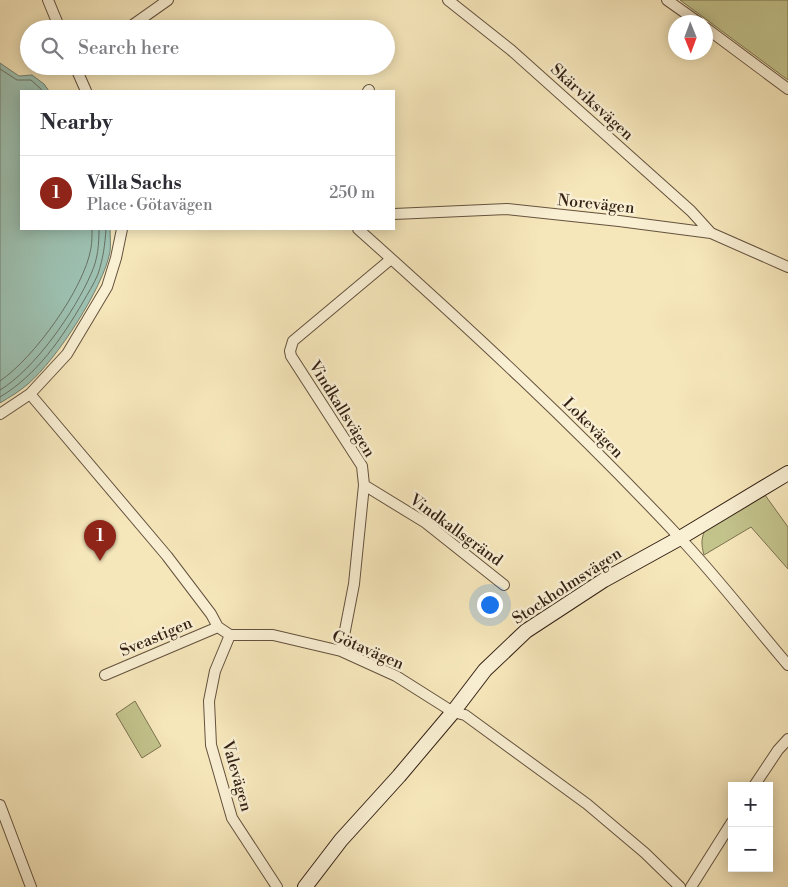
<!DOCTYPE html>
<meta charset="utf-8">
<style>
:root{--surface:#fff;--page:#f7f7f7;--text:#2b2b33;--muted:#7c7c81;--line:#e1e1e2;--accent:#8f2418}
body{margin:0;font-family:"Libre Bodoni",serif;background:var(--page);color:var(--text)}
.controls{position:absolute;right:15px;bottom:15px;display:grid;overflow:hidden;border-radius:0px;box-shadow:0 2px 12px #0003}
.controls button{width:45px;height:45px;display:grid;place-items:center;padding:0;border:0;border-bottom:1px solid var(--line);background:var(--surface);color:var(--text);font:25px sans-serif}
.compass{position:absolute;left:668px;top:15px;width:45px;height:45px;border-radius:50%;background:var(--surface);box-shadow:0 2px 12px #0003;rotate:179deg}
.you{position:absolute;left:489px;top:604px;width:18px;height:18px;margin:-12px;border:4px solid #fff;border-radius:50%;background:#1a73e8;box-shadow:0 0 0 8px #1a73e833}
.badge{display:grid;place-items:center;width:32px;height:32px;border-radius:50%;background:var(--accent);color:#fff;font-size:16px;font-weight:700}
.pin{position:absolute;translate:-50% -41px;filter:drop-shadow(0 1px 2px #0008)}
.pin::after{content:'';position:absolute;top:26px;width:18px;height:15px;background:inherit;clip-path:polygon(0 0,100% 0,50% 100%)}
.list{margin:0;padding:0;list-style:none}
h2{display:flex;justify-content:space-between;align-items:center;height:65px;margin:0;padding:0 20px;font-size:21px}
h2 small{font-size:16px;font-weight:400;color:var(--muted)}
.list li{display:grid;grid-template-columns:32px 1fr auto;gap:15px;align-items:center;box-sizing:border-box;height:75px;padding:0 20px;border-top:1px solid var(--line)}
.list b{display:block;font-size:19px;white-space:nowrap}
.list p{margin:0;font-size:16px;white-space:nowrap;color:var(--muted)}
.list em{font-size:16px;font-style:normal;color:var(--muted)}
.icon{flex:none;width:28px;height:28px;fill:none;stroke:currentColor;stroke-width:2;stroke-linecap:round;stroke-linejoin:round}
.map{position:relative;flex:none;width:788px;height:887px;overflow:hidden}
.search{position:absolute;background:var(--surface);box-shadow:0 2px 12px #0003;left:20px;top:20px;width:375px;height:55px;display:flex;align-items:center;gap:12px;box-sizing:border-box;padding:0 18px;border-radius:28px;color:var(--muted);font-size:19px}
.panel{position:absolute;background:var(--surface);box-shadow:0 2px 12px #0003;left:20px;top:90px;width:375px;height:140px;border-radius:0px}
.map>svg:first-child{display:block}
.green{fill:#c3c38c;stroke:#7c7250}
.water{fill:#9dc0b0;stroke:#738072}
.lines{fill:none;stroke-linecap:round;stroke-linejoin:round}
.shore{stroke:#687062;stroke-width:1}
.street-casing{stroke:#64523e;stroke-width:12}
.secondary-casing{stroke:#342115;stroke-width:16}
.street{stroke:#f9efd3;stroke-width:10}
.secondary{stroke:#f9efd3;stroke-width:14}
.labels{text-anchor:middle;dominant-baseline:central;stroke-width:5;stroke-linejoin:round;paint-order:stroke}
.street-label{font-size:16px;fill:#342115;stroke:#f9efd3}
</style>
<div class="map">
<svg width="788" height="887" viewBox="0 0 788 887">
<rect width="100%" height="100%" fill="#f6e7bb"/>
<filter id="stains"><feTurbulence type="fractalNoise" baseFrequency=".004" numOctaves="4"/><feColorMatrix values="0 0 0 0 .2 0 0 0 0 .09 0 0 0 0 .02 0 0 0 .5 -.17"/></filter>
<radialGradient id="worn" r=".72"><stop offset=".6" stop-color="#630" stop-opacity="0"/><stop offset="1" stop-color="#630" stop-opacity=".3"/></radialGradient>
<path class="green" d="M680,0H788V80Z
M765,495L788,527V569L751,527L704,555C701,544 701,538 706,528Z
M135,701L161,746L142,758L116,714Z"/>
<path class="water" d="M0,63L19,76L32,75L44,84L49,91H21V229H110C110,236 111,244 110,252C103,288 57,359 28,384C20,391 10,397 0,403Z"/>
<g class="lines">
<path class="shore" d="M0,69L17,80H31L43,91
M0,381C34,358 84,289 91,248C92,242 92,235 92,229
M0,390C35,369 75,311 91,274C98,259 99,244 99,229
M0,397C37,375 62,338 83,302C88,293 94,284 98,274C103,259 105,245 106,229"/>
<g class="street-casing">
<path id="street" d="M48,0L60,29
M448,0L511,50L691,211L711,233
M667,0L698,22
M706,28L788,89
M127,29L168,0
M75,66L86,91
M368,91L369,90
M394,214L507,209L619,221L711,233L788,267
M358,229C469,328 578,429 680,538C718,578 752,623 788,665
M30,394L167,556L211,614L218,627L230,635H273L341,651L396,676L453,712L465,715L587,804L645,853L680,887
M0,414L30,394L67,354L107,287L116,258L122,229
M364,485L426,523L504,585
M230,635L215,671L209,701L211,745L232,818L277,887
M341,651L354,584L364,485L362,466L291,356L290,351L293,341L391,259
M105,675L218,627
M754,786L778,750L788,739
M0,805L31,887
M691,887L732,822"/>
</g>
<g class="secondary-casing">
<path id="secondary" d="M305,887L341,840L399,776L453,712L485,670L526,631L604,580L680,538L788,473"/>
</g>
<use href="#street" class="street"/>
<use href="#secondary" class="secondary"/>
</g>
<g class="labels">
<g class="street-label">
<text transform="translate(592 102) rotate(42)">Skärviksvägen</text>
<text transform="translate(596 204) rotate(6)">Norevägen</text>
<text transform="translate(342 409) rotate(58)">Vindkallsvägen</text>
<text transform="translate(593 428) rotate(45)">Lokevägen</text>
<text transform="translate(456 530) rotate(36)">Vindkallsgränd</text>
<text transform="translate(567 586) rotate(-33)">Stockholmsvägen</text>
<text transform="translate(156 637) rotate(-23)">Sveastigen</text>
<text transform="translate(368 650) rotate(23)">Götavägen</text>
<text transform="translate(237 776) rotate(74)">Valevägen</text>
</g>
</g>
<rect width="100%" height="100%" filter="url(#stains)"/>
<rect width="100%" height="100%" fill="url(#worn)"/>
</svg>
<div class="controls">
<button>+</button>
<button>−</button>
</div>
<svg class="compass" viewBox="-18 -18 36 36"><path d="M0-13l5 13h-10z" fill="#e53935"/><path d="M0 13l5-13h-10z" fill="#7c7c81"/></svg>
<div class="you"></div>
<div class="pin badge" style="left:100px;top:561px">1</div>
<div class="search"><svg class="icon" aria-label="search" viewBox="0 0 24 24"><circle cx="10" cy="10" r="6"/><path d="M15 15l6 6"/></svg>Search here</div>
<section class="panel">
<h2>Nearby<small></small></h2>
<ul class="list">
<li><span class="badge">1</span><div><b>Villa Sachs</b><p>Place · Götavägen</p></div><em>250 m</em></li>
</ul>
</section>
</div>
